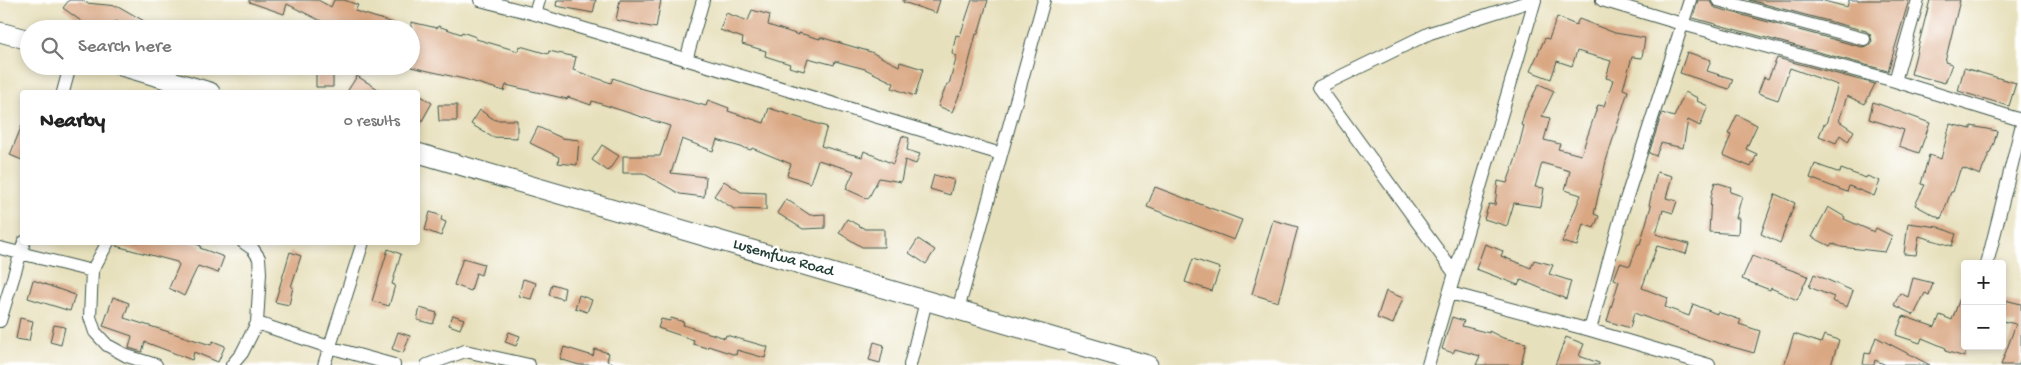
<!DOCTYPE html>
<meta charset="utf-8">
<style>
:root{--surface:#fff;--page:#f2f2f2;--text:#222;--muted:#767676;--line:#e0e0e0}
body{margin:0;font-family:"Gochi Hand",sans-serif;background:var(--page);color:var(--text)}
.controls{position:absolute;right:15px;bottom:15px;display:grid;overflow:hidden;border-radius:5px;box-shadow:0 2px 8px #0003}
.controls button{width:45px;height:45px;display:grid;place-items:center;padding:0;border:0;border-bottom:1px solid var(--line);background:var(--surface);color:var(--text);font:25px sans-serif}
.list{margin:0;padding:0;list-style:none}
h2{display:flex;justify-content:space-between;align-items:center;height:65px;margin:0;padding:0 20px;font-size:21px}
h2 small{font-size:16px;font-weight:400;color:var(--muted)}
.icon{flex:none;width:28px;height:28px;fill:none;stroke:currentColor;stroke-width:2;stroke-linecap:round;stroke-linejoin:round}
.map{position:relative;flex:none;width:2021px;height:365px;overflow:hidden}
.search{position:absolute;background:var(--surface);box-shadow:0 2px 8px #0003;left:20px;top:20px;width:400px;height:55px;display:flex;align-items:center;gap:12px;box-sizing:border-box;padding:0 18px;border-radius:28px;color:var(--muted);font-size:19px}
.panel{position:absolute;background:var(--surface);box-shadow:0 2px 8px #0003;left:20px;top:90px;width:400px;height:155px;border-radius:5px}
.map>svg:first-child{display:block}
.building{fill:#daa783}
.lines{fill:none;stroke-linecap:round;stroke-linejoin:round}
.street-casing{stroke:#3d5548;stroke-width:14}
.secondary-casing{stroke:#3d5548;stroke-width:21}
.street{stroke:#fff;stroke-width:12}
.secondary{stroke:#fff;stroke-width:19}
.labels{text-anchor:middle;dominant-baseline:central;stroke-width:5;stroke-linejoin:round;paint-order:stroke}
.street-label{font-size:16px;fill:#1f3d34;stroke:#fff}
</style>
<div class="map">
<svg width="2021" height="365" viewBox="0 0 2021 365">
<rect width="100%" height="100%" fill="#fff"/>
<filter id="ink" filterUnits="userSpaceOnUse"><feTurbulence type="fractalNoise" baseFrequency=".02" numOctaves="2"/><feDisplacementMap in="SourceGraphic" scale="10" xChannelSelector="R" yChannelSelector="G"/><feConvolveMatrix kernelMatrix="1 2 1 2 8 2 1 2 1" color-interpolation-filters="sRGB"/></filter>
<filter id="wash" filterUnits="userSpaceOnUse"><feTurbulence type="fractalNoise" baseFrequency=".0096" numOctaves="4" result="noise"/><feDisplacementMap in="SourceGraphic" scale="20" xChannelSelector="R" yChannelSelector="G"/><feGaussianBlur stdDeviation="1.12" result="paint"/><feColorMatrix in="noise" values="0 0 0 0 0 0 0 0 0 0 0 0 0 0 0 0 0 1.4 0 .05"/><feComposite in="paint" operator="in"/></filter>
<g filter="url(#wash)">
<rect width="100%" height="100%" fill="#e7e0bc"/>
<g id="blocks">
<path class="building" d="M69,0H82L86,3L118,6L158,29H129L116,21L115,29H92L63,8Z
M249,0H318L331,7L334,0H344L358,5L355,11L403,26L402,29H323L325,23L287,4L284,14L249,2Z
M557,0H596L593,13L556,6Z
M620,0H661L656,28L616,20Z
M903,0H940L936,13L903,2Z
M972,0H988L978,34H976L963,86L952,112L938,106L947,84H949L957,56L952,54L956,35L960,36Z
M1698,0H1710L1712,5L1716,8L1862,47L1869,45L1872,41L1870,34L1866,31L1749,0H1820L1847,7L1849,0H1909L1888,71L1693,18Z
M1930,0H1960L1945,62L1952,64L1945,83L1911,74Z
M752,10L770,15L768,25L799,35V33L820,39V37L871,52L899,66L900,62L923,69L915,96L892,88L894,83L865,69L835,61L834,65L808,58L804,71L789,67L790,64L765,56L766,51L742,44L743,38L720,30L726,13L748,21Z
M1557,17L1576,25L1579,19L1615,33L1645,38L1642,58L1632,57L1623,89L1628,91L1606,161L1594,214L1599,216L1594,228L1583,224L1577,246L1562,242L1581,195L1565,190L1570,171L1542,163L1535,187L1544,188L1541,207L1514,203L1507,226L1484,219L1489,204L1495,205L1498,181L1507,183L1515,161L1524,126L1521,125L1525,111L1539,84L1554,91L1542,116L1550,118L1544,140L1560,144L1558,149L1581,155L1598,105L1604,106L1613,80L1606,78L1611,61L1577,51L1572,66L1557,61L1551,79L1530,71L1545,38L1549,39Z
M411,22L437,28L438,26L461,34L462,32L476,37V39L518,51L520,46L548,54L549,51L576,57L573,70L611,83L613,78L640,88L706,106L708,100L729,108L728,111L764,123L769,108L827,127L821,146L862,157L864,151L893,164L902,136L909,138L907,150L920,154L916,164L905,160L901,182L879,178L868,199L846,189L854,171L818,160L810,183L787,175L791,164L752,148L751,150L717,140L713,151L682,139L671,173L706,177L704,197L680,194L643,173H623V156H660L670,126L592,101L591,105L568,97L567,99L506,85L504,91L464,79L411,67Z
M1687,52L1711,60L1707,71L1733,79L1729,89L1680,73Z
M1777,58L1875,84L1865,104L1847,96L1839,121L1854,131L1848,141L1840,135L1836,143L1819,136L1824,124H1826L1838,85L1790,68L1778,100L1758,93L1764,77L1768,79Z
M1964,68L2016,83L2009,106L1958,91Z
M316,70H333V87H316Z
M357,76L365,81L383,92H347Z
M1685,92L1698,98L1697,101L1708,106L1700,126L1688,120L1683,148L1661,143L1656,156L1649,153L1662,113L1674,117Z
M418,94L432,103L418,128Z
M1873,102L1930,123L1919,153L1899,146L1904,130L1869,119Z
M438,105H457V121H439Z
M480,110L495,120H517V138L492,137L471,124Z
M1737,115L1757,125L1746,149L1757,154L1751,167L1723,155L1731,135L1728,134Z
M1950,124L1971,129V126L1997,131L1994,143L1980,175L1963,168L1962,170H1960L1953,192H1951L1941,219L1915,205L1925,185L1921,184L1929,155L1941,159Z
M22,125V160L10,155Z
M538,127L562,138L579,140L577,165L558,163L559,157L530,143Z
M602,145L619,156L608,171L592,160Z
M1815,164L1840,173L1841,169L1866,178L1867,176L1880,181L1874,196L1849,186L1847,192L1810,178Z
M1657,172L1672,176L1666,198L1677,201L1673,213L1663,210L1656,234L1689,244L1686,254L1657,246L1642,288L1668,298L1665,307L1689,316L1693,304L1717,314V312L1741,320L1739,324L1760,331L1754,353L1708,340L1634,313L1630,328L1607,321L1619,281L1614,279L1620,263L1630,266L1638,244H1640L1651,206L1649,205Z
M934,175L954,180L950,195L930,189Z
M724,181L741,192L766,193V210L734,209L714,196Z
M1715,182L1731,187L1730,192L1742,196L1736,218H1739L1738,234L1709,232L1711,196Z
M1155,187L1242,220L1234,240L1147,207Z
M1775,194L1795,203L1780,243L1761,234Z
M786,199L810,215L825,214V228L803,229L777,213Z
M1828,207L1845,217L1844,219L1874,232L1876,228L1892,236L1885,252L1841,247L1832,243L1830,246L1812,237Z
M430,212L442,216L441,220L446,222L441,236L425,230Z
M847,219L865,229H884V247H862L839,233Z
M1273,220L1298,227L1278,302L1252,294Z
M1908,223L1938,227L1956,234L1952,246L1919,236L1916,255L1904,254Z
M918,239L935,250L926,264L909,253Z
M117,242H191L201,246L200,248L224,257L218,273L198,266L184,296L169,288L179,265L177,262L116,246Z
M1485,244L1503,251L1501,256L1531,268L1534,260L1553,265L1549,274L1571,281L1566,299L1521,280L1518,285L1476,269Z
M388,249L401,254L392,284L395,285L389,306L372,301Z
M290,252L301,256L291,287H293L289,305L275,302Z
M1752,256L1808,276L1797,300L1771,288L1770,290L1742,279Z
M463,258L484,264L481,275L476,273L471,291L454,285Z
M1193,259L1220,268L1212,291L1185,282Z
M1814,274L1853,291L1847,307L1832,301L1834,297L1809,287Z
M1913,278L1933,283L1929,295L1925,293L1914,315L1894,305L1900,293L1908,297Z
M523,279L536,283L531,299L519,296Z
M33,280L75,295L70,311L28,298Z
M552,284L565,288L563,299L549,295Z
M1963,290H1965V357L1945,351L1946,348L1922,338L1920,343L1896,335L1903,316L1935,327L1940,315L1952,320Z
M1386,291L1403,298L1393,324L1377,318Z
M579,295L592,300L587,312L575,308Z
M113,297L129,303L124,318L211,345L213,341L225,346L218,362L194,352L192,360L145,342L142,352L129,348L132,336L103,326Z
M2005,300L2021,304V358L2019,365H2001L2016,324L2002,321Z
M420,308L437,313L433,324L417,320Z
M453,315L464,319L460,329L449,325Z
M1452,317L1464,321L1462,326L1489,333V331L1503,338L1526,343L1521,365H1476L1480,356L1455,349L1453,353L1442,349Z
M20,318L33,321L29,341L16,339Z
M671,318L684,322L683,325L725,338L726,335L768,347L765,358L737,350L736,355L708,346L707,348L693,344L694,340L658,328L661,319L670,321Z
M54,325L65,327L61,345L50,342Z
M398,332L410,336L403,353L392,349Z
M509,332L520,336L516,346L505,342Z
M1794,334L1821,343L1824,335L1839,340L1831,365H1784Z
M1566,337L1584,344L1579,356L1599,363V365H1555Z
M1876,337L1930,365H1886L1875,360L1874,365H1863L1865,353L1870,354Z
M874,342L884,345L880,363L869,360Z
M564,347L593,356L595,349L609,353L607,361L612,362V365H579L560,359Z"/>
</g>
</g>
<g filter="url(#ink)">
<use href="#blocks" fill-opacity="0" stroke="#3d5548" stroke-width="1"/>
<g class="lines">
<g class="street-casing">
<path id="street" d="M480,0L535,14L1001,154
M1602,0L1682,24L1895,81L2021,120
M1718,0L1864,39
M535,14L539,0
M686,60L703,0
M1895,81L1918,0
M63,92L70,66
M108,242L92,271L90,317L95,332L107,345L127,356L156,365
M0,248L92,271
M1987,264L2021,128
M1455,274L1319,87L1430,33L1534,0
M1450,293L1590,330L1709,365
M958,310L1044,0
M0,321L24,242
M257,323L329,347L394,365
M1590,330L1623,209L1690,0
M232,365L242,353L257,323L260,273L259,258L253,249L243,242
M324,365L363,242
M427,365L465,351L529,365
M910,365L926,301
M1428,365L1535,0"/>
</g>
<g class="secondary-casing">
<path id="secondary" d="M0,32L29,40
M121,66L210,92
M418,153L1148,365"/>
</g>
<use href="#street" class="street"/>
<use href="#secondary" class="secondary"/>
</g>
</g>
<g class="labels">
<g class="street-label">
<text transform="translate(783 259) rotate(16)">Lusemfwa Road</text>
</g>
</g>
</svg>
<div class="controls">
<button>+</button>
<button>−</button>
</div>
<div class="search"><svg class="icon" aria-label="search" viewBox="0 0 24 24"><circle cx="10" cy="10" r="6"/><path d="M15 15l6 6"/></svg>Search here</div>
<section class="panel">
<h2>Nearby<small>0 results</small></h2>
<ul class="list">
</ul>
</section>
</div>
